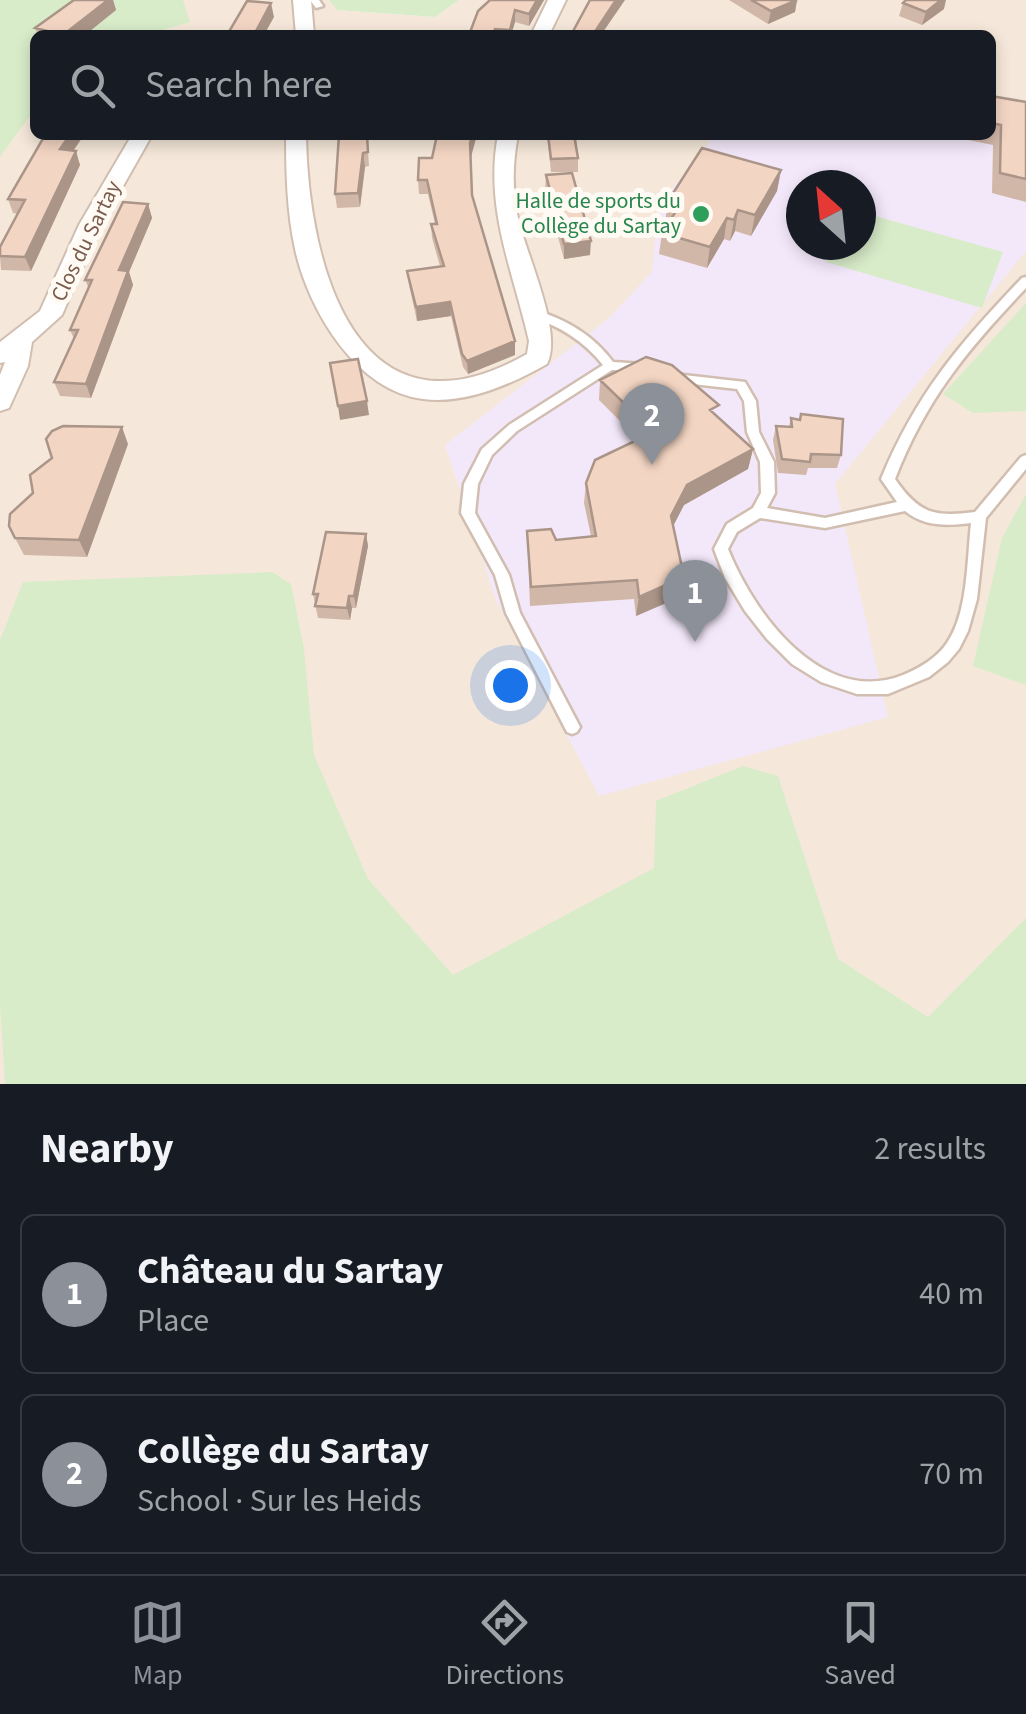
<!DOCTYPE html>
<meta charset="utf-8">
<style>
:root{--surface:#171b24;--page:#242831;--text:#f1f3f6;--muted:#9ea1a6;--line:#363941;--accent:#8c9099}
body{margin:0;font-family:"Source Sans 3",sans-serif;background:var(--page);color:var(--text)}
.compass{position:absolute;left:786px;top:170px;width:90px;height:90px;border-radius:50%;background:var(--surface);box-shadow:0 5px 15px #0003;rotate:333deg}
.you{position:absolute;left:510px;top:685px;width:35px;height:35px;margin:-25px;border:8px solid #fff;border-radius:50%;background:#1a73e8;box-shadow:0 0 0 15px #1a73e833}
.badge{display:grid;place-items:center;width:65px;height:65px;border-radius:50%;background:var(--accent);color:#fff;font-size:32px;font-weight:700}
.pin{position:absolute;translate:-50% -82px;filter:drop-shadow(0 2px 5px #0008)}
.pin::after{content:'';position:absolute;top:52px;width:35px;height:30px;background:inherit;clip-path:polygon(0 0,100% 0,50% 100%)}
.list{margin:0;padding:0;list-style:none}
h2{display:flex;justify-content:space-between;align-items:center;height:130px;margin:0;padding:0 40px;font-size:42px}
h2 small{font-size:32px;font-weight:400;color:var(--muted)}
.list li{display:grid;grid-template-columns:65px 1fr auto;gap:30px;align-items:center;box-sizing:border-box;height:160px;margin:0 20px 20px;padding:0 20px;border:2px solid var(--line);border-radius:15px}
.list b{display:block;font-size:38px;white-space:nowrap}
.list p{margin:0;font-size:32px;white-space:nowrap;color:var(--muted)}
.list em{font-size:32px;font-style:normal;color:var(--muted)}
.icon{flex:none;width:55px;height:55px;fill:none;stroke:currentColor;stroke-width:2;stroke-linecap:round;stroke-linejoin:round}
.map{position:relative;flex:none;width:1026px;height:1084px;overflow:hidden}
.search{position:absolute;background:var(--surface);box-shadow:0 5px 15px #0003;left:30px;right:30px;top:30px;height:110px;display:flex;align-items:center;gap:25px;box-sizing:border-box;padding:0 35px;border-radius:15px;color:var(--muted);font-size:38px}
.sheet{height:490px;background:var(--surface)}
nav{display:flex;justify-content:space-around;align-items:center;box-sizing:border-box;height:140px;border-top:2px solid var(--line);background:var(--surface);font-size:28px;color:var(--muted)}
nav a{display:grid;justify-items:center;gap:5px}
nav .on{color:var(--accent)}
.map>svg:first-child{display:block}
.residential{fill:#f5e8da;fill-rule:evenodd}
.education{fill:#f3e8fa;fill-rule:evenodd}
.green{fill:#d8ecc9}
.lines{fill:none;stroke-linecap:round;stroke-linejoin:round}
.service-casing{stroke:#d1beb0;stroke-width:5}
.minor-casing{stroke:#d1beb0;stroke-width:4}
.service{fill:#fff;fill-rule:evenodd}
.minor{fill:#fff;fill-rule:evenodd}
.wall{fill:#d1b7a8}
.shaded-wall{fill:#aa9588}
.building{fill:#f3d5c3;stroke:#aa9588;stroke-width:2.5}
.leisure-dot{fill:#2e9e5b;stroke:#fffaf3;stroke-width:4}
.labels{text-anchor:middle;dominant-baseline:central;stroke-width:10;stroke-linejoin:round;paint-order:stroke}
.far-leisure-label{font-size:22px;fill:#27864d;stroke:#fffaf3;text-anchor:end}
.far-street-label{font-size:22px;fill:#7a5c4d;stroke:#fffaf3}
</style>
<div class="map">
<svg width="1026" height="1084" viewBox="0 0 1026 1084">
<rect width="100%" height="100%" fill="#fdf6ec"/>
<path class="residential" d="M0,0H329L337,10L435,17L459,0H1026V1084H0ZM35,35H991V135H35ZM801,185H861V245H801Z"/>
<path class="education" d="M1026,121V251L835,484L888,717L599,796L496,600L445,445L609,318L652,272L658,207L715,135H991ZM801,185H861V245H801Z"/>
<path class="green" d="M0,0H183L190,22L146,35H35V109L0,157Z
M329,0H459L435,17L337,10Z
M861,212L1003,252L982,308L826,262L834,245H861Z
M1026,303V411L973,413L943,394Z
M1026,494V685L973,666L1002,538Z
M272,572L291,584L304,649L314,755L368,879L453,975L654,868L656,801L743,766L778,776L838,959L928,1017L1026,918V1084H5L0,1004V640L23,582Z"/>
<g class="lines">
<g class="service-casing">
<path id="service" d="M310,0H319L323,6L316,8Z
M1026,277V288C968,349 926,399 895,479C919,514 934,517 975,512L1021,457L1026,455V469L986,518L977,599L968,631L959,649L948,662L929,677L888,694H857L821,682L792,664L767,639L745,611L725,578L714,549L727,524L753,508L761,493L760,462L747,432L744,401L737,389L675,382L669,378L675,374L745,382L756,401L759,432L774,462L775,493L767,508L825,518L897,502L881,479C916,394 959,344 1022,278ZM905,511C925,527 947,526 971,523C967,559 968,613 947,643C937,658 920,668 903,675C822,707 754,614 728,549L737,532L760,518L825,528Z
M535,310C567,320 593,335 613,362L645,364L651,368L645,372L612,370L517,431L492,455L478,484L475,513L509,575L520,613L580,727L577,732L572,734L567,732L506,613L495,575L461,513L464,484L482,449L509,425L603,365C584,341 560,326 531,317L529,314Z"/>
</g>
<g class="minor-casing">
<path id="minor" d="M293,0H311L314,35H296Z
M548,0H566L549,35H531Z
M132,135H152L101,225L62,315L32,342L28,366L9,408L0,411V375L5,362L0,363V342L40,311L79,225Z
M286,135H306C308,266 357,451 527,354L529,341C513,271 484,208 498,135H518C513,161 512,186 517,213C524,251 564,331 547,364C512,384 464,405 423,399C356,391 308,309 295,249C287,212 286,173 286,135Z"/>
</g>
<use href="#service" class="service"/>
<use href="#minor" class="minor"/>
</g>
<path class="wall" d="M74,0H113L116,10L85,35H38L35,28Z
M490,0H544L529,26L515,22L511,35H469Z
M729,0H797L795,12L768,24Z
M903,3L944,9L922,25L899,16Z
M991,96L1026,102V202L992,193L993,145L943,135H991Z
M367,135L369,166L365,167L360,207L337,208L335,194Z
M547,135H576L578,158V172H551Z
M847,135H866L864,139Z
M74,151L80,165L31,271L1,270L0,256L18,214L13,213L8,199Z
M471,157L472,195L515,341V355L468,374L463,367L451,316L417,321L409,285L407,271L440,266L432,238L431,224H435L428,194H419L418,180Z
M781,170L777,191L751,236L735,231L730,241L724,239L707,268L659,254L662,233L668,223L665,222L668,201Z
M546,175L590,255L564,259L545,190Z
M148,204L152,218L129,272L133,285L91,398L60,396L54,382L74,339L70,330L89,289L85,280Z
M600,380L717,416L753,449L748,469L684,505L673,526L680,597L636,616L634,599L530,606L527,531L556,540L591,536L584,503L586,483L638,439L599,400Z
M801,414L841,455L837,468H808L806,475L778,473L773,440L776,426L789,427L791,418L799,420Z
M128,444L87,557L24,555L15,538Z
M366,534L368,546L356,608H352L350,620L318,618L313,594Z"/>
<path class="shaded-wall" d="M108,0H113L116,10L85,35H63Z
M537,0H544L529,26V14Z
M616,0H625L601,35L596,30Z
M797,0L795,12L768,24L771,11Z
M941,0H946L944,9L922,25L926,12Z
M271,3L274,17L264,35H254Z
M515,10V22L511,35H510Z
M70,135H84L65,163L60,149Z
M473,135H477L471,157L470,143Z
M76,151L80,165L31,271L25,257Z
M363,153L365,167L360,207L358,193Z
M781,170L777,191L751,236L755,215Z
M148,204L152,218L129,272L133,285L91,398L86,384L119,270Z
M738,210L735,231L730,241L734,220Z
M727,218L724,239L707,268L710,247Z
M591,241L590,255L564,259V244Z
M450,302L451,316L417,321L416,307Z
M515,341V355L468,374L467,361Z
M367,401L369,415L340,420L338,406Z
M122,427L128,444L87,557L79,540Z
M753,449L748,469L684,505L668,536L671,516L687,485Z
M366,534L368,546L356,608L354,596Z
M684,577L680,597L636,616L639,597Z
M349,596L352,608L350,620L347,608Z"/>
<path class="building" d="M74,0H108L63,35L35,28Z
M490,0H537L529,14L515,10L510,30L495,29L493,35H469L478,11Z
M590,0H616L596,30L613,33L612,35H571Z
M751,0H797L771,11Z
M906,0H941L926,12L903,3Z
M247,1L271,3L254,35H227Z
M991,96L1026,102V179L1000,173L1001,125L991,123Z
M45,135H70L60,149L76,151L25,257L0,256V247L25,200L8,199Z
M339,135H367L368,152L363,153L358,193L335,194Z
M437,135H473L470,143L472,195L515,341L467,361L462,354L450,302L416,307L407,271L444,266L431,224H437L427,180H418L419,158H432Z
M548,135H574L578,158L551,159Z
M702,148L781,170L755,215L738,210L734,220L727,218L710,247L662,233L680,205L668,201Z
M572,173L591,241L564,244L546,175Z
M123,202L148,204L119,270L128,271L86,384L54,382L78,330H70L92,280H85Z
M646,357L672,365L719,405L710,410L753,449L687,485L671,516L684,577L639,597L637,580L531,587L527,531L551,529L556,540L596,536L586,483L595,460L654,432L600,380Z
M358,359L367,401L338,406L330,363Z
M801,414L843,419L841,455L811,454L810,462L782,459L776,426L792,427L791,418L800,420Z
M63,426L122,427L79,540L15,538L9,526L10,514L33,493L30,475L52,458L46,439L52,431Z
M326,532L366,534L354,596H349L347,608L315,606L318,594H313Z"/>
<circle class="leisure-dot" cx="701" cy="214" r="10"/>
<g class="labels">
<g class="far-leisure-label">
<text x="681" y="201">Halle de sports du<tspan x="681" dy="25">Collège du Sartay</tspan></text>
</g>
<g class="far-street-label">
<text transform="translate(86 241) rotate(-64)">Clos du Sartay</text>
</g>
</g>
</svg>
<svg class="compass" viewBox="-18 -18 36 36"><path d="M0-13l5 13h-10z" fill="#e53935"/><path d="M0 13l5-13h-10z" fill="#9ea1a6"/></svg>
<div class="you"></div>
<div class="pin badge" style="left:695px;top:642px">1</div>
<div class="pin badge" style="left:652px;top:465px">2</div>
<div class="search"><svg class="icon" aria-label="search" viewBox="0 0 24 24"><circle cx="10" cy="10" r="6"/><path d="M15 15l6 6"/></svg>Search here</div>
</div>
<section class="sheet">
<h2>Nearby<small>2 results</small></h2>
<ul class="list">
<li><span class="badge">1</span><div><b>Château du Sartay</b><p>Place</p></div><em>40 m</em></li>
<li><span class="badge">2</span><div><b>Collège du Sartay</b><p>School · Sur les Heids</p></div><em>70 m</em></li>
</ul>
</section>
<nav>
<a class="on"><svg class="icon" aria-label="map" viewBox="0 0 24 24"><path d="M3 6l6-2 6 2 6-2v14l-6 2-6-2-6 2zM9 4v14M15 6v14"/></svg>Map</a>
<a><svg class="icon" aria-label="directions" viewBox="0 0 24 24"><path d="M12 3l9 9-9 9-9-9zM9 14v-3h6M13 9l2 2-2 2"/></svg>Directions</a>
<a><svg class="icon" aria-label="saved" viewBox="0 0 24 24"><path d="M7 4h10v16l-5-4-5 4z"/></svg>Saved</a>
</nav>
